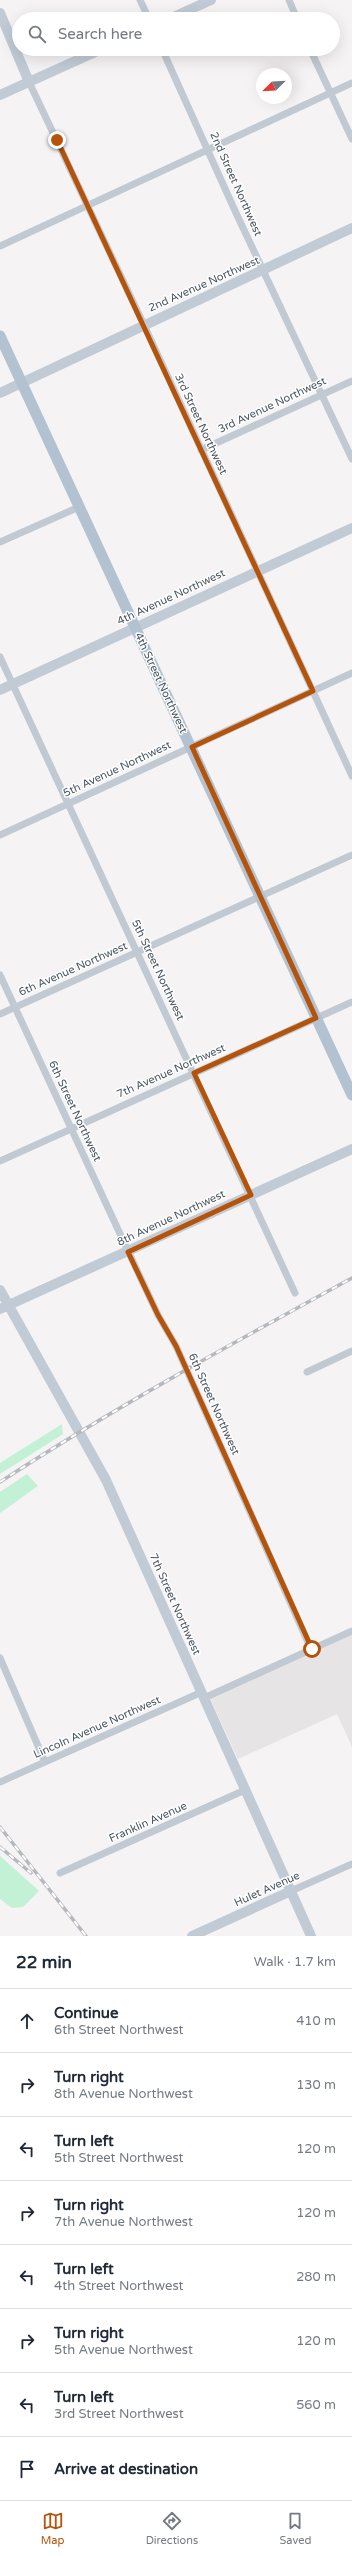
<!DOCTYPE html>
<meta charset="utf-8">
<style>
:root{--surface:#fff;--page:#f2f2f3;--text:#1f2937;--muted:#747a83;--line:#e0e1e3;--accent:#b45309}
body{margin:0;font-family:"Varela Round",sans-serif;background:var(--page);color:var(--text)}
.compass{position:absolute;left:256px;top:68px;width:36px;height:36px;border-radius:50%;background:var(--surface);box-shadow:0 4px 16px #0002;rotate:246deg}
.stop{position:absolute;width:12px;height:12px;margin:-9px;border:3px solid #b45309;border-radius:50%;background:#fff}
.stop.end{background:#b45309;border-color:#fff;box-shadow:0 1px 4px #0008}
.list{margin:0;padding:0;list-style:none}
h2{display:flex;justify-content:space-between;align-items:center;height:52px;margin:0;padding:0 16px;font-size:17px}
h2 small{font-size:13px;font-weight:400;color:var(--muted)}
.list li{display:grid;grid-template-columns:26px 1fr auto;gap:12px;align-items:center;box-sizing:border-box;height:64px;padding:0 16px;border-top:1px solid var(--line)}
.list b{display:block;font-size:15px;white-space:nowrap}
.list p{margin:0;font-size:13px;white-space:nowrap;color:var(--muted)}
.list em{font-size:13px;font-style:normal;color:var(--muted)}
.icon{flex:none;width:22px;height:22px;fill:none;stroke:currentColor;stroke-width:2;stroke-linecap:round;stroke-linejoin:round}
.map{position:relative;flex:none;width:352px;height:1936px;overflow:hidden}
.search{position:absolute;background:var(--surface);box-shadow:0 4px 16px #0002;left:12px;right:12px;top:12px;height:44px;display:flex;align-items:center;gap:10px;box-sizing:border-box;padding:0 14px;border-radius:22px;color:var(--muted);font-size:15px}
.sheet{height:564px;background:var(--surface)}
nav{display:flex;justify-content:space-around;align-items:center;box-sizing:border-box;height:56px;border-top:1px solid var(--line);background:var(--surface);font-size:11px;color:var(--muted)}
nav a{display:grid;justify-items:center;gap:2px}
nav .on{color:var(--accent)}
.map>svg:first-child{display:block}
.education{fill:#e6e4e5}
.green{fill:#c3f1d5}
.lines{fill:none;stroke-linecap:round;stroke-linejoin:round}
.street{stroke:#c1cad2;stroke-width:7}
.secondary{stroke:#c1cbd6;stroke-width:10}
.primary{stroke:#b3c2d1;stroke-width:11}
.rail-casing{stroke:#b5b8bd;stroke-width:3.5}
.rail{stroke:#fff;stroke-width:2;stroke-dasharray:6;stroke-linecap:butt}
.route{stroke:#b45309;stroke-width:5}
.labels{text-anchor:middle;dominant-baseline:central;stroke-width:3;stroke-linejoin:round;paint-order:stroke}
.street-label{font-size:11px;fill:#4a5661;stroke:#fff}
</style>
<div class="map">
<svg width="352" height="1936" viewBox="0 0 352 1936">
<rect width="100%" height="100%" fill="#f5f3f3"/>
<path class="education" d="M352,1633V1747L337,1714L238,1759L210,1698Z"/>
<path class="green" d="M62,1424L63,1434L0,1474V1463Z
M27,1474L38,1486L0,1513V1492Z
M0,1856L39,1891L23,1907L12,1908L0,1899Z"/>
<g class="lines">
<path class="street" d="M140,0L149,19
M289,0L297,19
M162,49L236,213L352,459
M310,49L352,139
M29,82L144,325L352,776
M0,246L352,83
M201,450L352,381
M0,542L79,507
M0,657L295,1293
M0,835L352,673
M0,975L128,1251L158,1315L176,1346L311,1649
M0,1014L352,855
M0,1161L352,1002
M307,1372L352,1351
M0,1658L45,1762
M204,1698L352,1631
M0,1782L202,1692
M60,1873L245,1790
M291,1891L352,1864"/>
<path class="secondary" d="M0,13L29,82
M169,19L211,0
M0,95L102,49
M0,393L352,228
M0,690L352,528
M0,1290L106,1480L311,1936
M0,1309L352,1149
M192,1936L291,1891"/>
<path class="primary" d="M0,336L352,1095"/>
<g class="rail-casing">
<path id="rail" d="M0,1482C114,1408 233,1343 352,1278
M0,1827L86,1936
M0,1847L31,1873"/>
</g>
<use href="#rail" class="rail"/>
</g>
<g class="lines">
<path class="route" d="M57,140L313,691L192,747L316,1018L194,1073L251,1195L128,1252L158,1315L176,1346L312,1649"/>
</g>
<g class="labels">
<g class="street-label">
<text transform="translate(236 184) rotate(66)">2nd Street Northwest</text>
<text transform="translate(204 284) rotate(-24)">2nd Avenue Northwest</text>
<text transform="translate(272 405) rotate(-25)">3rd Avenue Northwest</text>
<text transform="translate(201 424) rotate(65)">3rd Street Northwest</text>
<text transform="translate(171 597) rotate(-25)">4th Avenue Northwest</text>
<text transform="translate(161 683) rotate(65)">4th Street Northwest</text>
<text transform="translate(117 769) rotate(-25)">5th Avenue Northwest</text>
<text transform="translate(73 969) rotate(-24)">6th Avenue Northwest</text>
<text transform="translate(158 970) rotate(65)">5th Street Northwest</text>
<text transform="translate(171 1071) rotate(-24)">7th Avenue Northwest</text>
<text transform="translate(75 1111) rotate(65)">6th Street Northwest</text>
<text transform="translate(171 1218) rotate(-25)">8th Avenue Northwest</text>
<text transform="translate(214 1404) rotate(66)">6th Street Northwest</text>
<text transform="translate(175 1604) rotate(66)">7th Street Northwest</text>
<text transform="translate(97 1727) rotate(-24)">Lincoln Avenue Northwest</text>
<text transform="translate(148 1822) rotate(-24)">Franklin Avenue</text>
<text transform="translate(267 1889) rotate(-24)">Hulet Avenue</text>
</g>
</g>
</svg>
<svg class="compass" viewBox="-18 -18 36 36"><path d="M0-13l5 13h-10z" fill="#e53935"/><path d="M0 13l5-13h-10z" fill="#747a83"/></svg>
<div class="stop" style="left:312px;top:1649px"></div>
<div class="stop end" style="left:57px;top:140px"></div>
<div class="search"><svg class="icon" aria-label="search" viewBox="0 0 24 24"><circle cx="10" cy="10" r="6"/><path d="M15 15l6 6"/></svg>Search here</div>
</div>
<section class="sheet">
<h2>22 min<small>Walk · 1.7 km</small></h2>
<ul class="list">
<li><svg class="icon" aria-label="ahead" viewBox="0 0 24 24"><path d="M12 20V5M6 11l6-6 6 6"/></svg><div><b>Continue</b><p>6th Street Northwest</p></div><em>410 m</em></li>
<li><svg class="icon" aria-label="right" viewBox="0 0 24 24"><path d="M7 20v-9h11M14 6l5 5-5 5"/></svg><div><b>Turn right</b><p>8th Avenue Northwest</p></div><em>130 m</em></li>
<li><svg class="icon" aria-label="left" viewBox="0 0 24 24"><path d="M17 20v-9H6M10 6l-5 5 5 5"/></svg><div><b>Turn left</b><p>5th Street Northwest</p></div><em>120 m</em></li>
<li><svg class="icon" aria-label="right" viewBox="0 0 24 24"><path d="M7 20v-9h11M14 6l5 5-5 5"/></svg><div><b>Turn right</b><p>7th Avenue Northwest</p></div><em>120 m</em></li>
<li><svg class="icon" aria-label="left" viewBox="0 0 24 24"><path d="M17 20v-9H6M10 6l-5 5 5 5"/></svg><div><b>Turn left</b><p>4th Street Northwest</p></div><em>280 m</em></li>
<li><svg class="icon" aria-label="right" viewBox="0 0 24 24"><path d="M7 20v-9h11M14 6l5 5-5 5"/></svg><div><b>Turn right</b><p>5th Avenue Northwest</p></div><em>120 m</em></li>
<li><svg class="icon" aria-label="left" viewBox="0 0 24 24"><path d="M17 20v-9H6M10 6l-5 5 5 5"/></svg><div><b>Turn left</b><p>3rd Street Northwest</p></div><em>560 m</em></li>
<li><svg class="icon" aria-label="arrive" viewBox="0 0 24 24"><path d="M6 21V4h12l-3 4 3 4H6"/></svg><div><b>Arrive at destination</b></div></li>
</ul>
</section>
<nav>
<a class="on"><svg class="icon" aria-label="map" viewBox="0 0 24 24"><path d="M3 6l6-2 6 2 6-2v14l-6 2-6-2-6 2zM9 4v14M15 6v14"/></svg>Map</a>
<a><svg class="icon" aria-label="directions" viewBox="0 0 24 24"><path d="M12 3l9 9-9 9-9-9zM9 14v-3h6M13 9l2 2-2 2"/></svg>Directions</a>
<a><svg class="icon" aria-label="saved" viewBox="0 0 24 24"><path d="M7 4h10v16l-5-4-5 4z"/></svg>Saved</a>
</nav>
